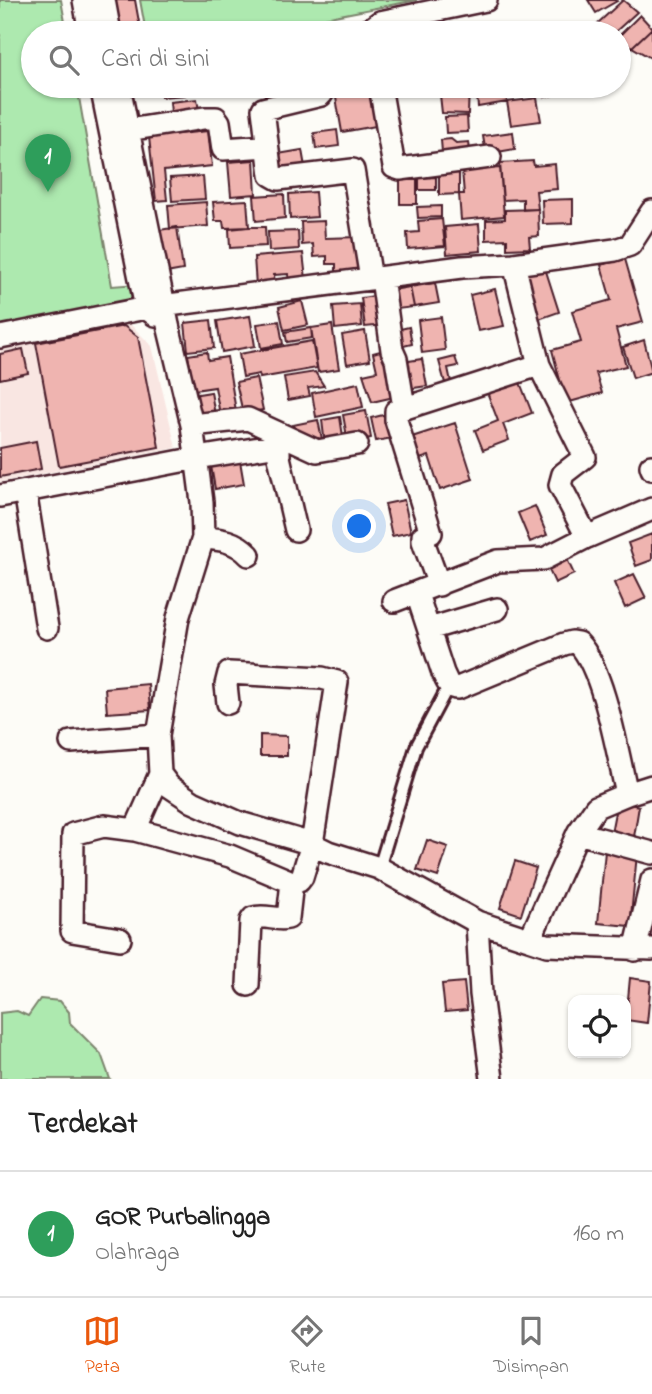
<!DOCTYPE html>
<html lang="id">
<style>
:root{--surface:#fff;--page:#f2f2f2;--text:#222;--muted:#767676;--line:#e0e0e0;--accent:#ea580c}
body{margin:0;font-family:"Indie Flower",sans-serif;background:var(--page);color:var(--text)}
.controls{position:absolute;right:21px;bottom:21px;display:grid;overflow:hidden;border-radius:14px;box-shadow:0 2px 5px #0004}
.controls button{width:63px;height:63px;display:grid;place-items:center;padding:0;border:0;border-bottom:2px solid var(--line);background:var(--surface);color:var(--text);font:35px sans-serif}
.you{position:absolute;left:360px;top:527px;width:24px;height:24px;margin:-18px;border:5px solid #fff;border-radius:50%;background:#1a73e8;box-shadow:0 0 0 10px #1a73e833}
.badge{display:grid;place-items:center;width:46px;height:46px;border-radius:50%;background:var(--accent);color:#fff;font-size:23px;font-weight:700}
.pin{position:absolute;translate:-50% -58px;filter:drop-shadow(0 2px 4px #0008)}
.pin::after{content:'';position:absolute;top:37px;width:24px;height:21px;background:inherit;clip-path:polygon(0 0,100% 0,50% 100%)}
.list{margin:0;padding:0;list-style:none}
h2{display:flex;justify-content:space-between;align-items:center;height:91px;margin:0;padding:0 28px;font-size:30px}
h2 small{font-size:23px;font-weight:400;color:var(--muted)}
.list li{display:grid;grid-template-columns:46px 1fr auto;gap:21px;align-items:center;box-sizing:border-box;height:126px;padding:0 28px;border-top:2px solid var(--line)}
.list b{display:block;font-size:26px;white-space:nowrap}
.list p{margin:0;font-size:23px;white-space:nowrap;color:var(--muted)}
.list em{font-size:23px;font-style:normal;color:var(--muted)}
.icon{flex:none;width:38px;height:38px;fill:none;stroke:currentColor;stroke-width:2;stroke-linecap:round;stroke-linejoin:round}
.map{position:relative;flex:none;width:652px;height:1079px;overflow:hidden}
.search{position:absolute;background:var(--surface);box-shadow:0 2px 5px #0004;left:21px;right:21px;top:21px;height:77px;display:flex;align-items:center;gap:18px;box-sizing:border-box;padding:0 24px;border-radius:38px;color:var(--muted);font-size:26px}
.sheet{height:217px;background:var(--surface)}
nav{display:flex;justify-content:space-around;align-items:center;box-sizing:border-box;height:98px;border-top:2px solid var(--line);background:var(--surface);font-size:19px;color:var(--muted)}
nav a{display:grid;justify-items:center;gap:4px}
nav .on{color:var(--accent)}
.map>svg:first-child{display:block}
.built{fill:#f9e6e2}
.green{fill:#ade9af;stroke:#7c846d;stroke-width:2}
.building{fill:#efb4b0;stroke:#4a1f2b;stroke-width:2}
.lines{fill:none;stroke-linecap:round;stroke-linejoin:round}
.service-casing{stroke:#4a1f2b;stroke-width:16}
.minor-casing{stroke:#4a1f2b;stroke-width:26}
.service{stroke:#fdfcf7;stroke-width:10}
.minor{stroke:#fdfcf7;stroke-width:21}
</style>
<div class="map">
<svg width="652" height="1079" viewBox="0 0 652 1079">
<rect width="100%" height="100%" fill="#fdfcf7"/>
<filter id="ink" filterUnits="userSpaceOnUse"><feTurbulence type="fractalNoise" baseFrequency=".0143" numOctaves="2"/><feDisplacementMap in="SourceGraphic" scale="14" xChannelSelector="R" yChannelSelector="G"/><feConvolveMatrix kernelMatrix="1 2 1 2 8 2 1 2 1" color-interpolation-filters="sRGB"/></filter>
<g filter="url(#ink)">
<path class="built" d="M124,318L152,346L176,448L0,482V344Z"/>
<path class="green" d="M0,0H61L67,33H33V86H77L112,286L137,284L144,300L0,333Z
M140,0H417L247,33H146Z
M40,999L60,1001L69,1012L70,1023L101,1054L110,1079H0V1013L17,1011L28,1016Z"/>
<path class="building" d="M113,0H135L141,33H119Z
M588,0H616L617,1L596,13Z
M623,0L637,12L614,33H608L598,23Z
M640,15L652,28L632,47L619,39V36Z
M465,25L466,33H436L435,30Z
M652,28V56L651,58L632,47Z
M160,86H184L185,95L161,97Z
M262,86H282L284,93L266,98Z
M368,86L376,126L342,132L335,92Z
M439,86H469L468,114L442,113Z
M476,86H506L507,102L478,107Z
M542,86H559L561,93L545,97Z
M537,98L541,121L511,125L507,102Z
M197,99L199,110L171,113L170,102Z
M467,116L468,132L446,133L445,117Z
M337,130L339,146L316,149L314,133Z
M208,131L212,166L164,171L167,200L156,201L149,137Z
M513,132L515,149L486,154L483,136Z
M451,139L456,143L469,142L470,151L442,152L441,140Z
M302,150L305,167L281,171L278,154Z
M254,160L256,194L231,196L228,162Z
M533,161L534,166L555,164L557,189L536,191L538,209L523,210V199L503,200L500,163Z
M500,168L504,216L461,220L459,194H464L462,171Z
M459,173V194L439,195V174Z
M203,176L205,199L172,201L170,178Z
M436,177V190H419V178Z
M400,180H417V204H400Z
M315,192L317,217L290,219L289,194Z
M284,194L285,218L256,221L254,196Z
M573,199V223L543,224L542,200Z
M247,200L249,227L224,228L223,221H215L213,202Z
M206,202L208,226L170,229L168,205Z
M441,206V217L418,218L417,207Z
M538,209L539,236L529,237L530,248L507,249V239L486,240V220L505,219V210Z
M442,219L445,246L408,249L407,233L419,232L418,221Z
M324,221L325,238L359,237L361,271L336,272V264H327V256L314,257L313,244L302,245L301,222Z
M479,224L481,251L447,254L445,227Z
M177,227L183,270L166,273L160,230Z
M249,227H265L266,246L230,248L229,229Z
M298,231L299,249L269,251L268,232Z
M303,253L306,279L289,281L288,274L274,275L275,284L256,286L254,257Z
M625,259L643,322L616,329L626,366L596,373L602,393L566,403L552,350L581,342L572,311L611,300L601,265Z
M545,268L559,312L536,320L522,275Z
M435,283L439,303L414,307L410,287Z
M410,287L414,307L389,310L387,291Z
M495,289L504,326L478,331L470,295Z
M381,295L385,325L365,327L361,298Z
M302,301L308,325L284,330L279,307Z
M360,304L362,326L335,329L333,306Z
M250,316L255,346L222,352L217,321Z
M441,317L445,350L422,353L418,320Z
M211,320L214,348L188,351L185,323Z
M279,321L283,344L261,348L257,324Z
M332,325L339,369L318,372L311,328Z
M124,326L138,337L159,447L59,466L36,343Z
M409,327L412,344L399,347L396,330Z
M311,328L312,338L287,342L285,332Z
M365,331L370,360L347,364L342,335Z
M644,340L652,372L633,378L623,347Z
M312,341L317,368L260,378L259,374L243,377L239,354Z
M23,349L28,373L0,379V354Z
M384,350L394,397L372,402L363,374L377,371L373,353Z
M207,352L208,360L227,357L236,411L220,415L215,387L194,390L188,355Z
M455,357L458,366L448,368L451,382L445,383L439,361Z
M422,359L427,386L407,389L402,362Z
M315,372L324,386L308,388L310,396L288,400L284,377Z
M256,378L263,410L243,413L236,382Z
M519,380L532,413L503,424L509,440L483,450L475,430L498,421L487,392Z
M358,383L363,407L316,417L312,393Z
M211,392L215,415L197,419L192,395Z
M366,411L371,438L348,442L343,415Z
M387,414L392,438L376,441L371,418Z
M340,417L344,443L325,445L322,420Z
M318,420L322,439L304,442L296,439L293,425Z
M455,423L473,479L440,490L429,456L420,459L412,437Z
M36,441L41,469L0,477V448Z
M239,455L244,484L215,489L210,460Z
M404,500L411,532L392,536L385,504Z
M535,506L547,535L530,542L518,513Z
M652,534V560L636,566L628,543Z
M566,557L574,574L555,583L547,566Z
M634,574L646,598L625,608L614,583Z
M148,684L150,710L107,713L105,688Z
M260,735L287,736V756H260Z
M617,802L639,806L634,837L611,833Z
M427,840L448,847L438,877L417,870Z
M605,851L637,854L630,926L598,923Z
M515,861L536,868L521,915L500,908Z
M630,978L651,981L647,1023L626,1020Z
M464,982L467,1010L445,1012L442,984Z"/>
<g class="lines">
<g class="service-casing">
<path id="service" d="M379,868L416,747L449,685"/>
</g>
<g class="minor-casing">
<path id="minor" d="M84,0L90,33
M104,0L110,33
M368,31L380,22L486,0
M101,86L146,308L155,315
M119,86L168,325L192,425L202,502L203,538L178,618L158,735L160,774L169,786L193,802L240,823L312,844L328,852L379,868L477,922L547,945L652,949
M327,86L321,95L263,109L271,175L278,179L353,170L371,279
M380,86L394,167L400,169L490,157
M128,130L204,118H216L219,122L223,149L267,146
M514,264L539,365L585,457L563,474L560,485L587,537
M382,278L392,350L396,359L404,407
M0,337L146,308L462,267L514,264L615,250L630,245L652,211
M192,425L248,419L317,451L357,444
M279,434V457L296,530
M651,466L652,469
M25,491L47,628
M0,496L197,458L279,445
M203,538C221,539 236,541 249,555
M439,585L423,541V536L431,533L396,420V411L539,365
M417,594L443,673C447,681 448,688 458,688L564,644L572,642L578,643C604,669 618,756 627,794L652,786
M394,601L498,561L544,559L587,537L652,509
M429,629L497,609
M71,742L158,735
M135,830L160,774
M578,833L596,807L627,794
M477,922L481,994L492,1079
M120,939L72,931L73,834L104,826L135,830L230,856L292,882L299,881L302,877L312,844L337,682L322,678L229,673L226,685L228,703
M530,939L578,833L652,853
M635,950L652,880
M248,985L251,921L253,918C265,914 276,921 288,918L292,882"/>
</g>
<use href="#service" class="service"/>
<use href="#minor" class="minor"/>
</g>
</g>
</svg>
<div class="controls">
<button><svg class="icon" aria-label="locate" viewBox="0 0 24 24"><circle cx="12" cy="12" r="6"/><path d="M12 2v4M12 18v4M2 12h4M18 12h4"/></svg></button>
</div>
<div class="you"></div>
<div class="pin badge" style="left:48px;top:192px;background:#2e9e5b">1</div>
<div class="search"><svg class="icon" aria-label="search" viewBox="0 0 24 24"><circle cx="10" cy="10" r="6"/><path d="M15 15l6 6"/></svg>Cari di sini</div>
</div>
<section class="sheet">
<h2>Terdekat<small></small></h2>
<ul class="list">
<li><span class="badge" style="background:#2e9e5b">1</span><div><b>GOR Purbalingga</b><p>Olahraga</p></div><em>160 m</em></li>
</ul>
</section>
<nav>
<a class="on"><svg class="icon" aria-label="map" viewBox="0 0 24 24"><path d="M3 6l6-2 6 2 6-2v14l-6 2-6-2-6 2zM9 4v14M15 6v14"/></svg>Peta</a>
<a><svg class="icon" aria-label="directions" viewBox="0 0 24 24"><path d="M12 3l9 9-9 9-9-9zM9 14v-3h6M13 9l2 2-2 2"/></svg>Rute</a>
<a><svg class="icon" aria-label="saved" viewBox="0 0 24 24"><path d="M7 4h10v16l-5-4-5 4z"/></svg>Disimpan</a>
</nav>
